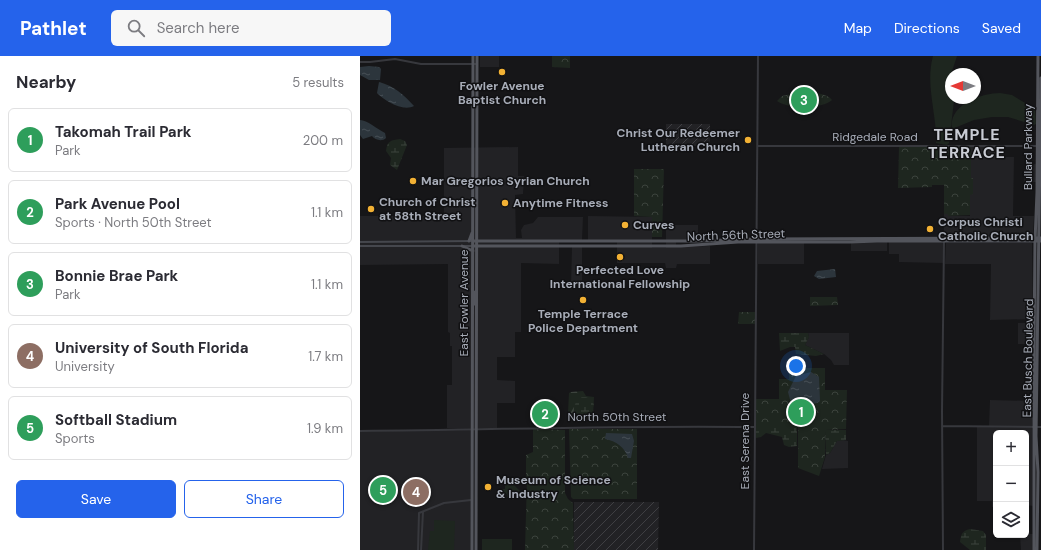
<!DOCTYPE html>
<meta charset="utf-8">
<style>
:root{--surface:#fff;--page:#f7f7f7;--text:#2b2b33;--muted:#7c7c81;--line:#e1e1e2;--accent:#2563eb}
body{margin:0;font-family:"DM Sans",sans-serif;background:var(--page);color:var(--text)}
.controls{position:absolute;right:12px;bottom:12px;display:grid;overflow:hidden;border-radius:6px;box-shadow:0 1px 3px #0004}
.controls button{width:36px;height:36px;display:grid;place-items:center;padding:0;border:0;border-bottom:1px solid var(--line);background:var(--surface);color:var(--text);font:20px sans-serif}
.compass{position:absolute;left:585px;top:12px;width:36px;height:36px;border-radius:50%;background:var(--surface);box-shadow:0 1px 3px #0004;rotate:270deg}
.you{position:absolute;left:436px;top:310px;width:14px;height:14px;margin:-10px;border:3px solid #fff;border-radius:50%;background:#1a73e8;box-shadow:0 0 0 6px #1a73e833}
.badge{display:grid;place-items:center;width:26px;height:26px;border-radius:50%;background:var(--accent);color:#fff;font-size:13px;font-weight:700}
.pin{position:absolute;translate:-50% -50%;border:2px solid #fff;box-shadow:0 1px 4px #0006}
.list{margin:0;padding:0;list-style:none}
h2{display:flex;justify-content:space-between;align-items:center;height:52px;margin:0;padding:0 16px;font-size:17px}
h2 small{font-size:13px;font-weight:400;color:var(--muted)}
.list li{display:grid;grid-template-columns:26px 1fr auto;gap:12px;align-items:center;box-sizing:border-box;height:64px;margin:0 8px 8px;padding:0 8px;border:1px solid var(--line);border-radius:6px}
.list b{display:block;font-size:15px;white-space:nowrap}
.list p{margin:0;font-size:13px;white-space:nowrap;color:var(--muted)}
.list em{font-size:13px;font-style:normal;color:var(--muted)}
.actions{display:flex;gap:8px;padding:12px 16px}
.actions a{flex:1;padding:9px 0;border:1px solid var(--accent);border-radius:6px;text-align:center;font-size:14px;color:var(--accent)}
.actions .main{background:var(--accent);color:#fff}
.icon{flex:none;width:22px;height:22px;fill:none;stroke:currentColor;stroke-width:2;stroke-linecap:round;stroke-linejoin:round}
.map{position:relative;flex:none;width:681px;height:494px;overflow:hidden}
header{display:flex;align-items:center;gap:24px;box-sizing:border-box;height:56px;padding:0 20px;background:var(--accent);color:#fff}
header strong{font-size:19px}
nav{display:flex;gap:22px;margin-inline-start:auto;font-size:14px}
.search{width:280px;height:36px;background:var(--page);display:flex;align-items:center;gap:10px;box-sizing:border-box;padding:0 14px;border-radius:6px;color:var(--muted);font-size:15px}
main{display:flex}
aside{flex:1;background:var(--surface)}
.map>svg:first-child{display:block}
.built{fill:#222225}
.industrial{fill:url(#industrial-furrows)}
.grass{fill:#1e261f}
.forest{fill:url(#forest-firs)}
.wetland{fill:url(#wetland-marsh)}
.park{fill:url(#park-crowns)}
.water{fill:url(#water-ripples)}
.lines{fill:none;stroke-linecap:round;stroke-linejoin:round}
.tertiary{stroke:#37383d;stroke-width:2}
.secondary{stroke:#45474d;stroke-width:2}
.primary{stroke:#53555c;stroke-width:3}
.poi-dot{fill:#f2b134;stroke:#111113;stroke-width:1.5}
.labels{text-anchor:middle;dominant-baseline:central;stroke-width:3;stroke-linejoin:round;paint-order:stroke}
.poi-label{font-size:12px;font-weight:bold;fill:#a8adb8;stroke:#111113;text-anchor:start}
.street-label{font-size:12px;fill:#a8adb8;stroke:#111113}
.district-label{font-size:16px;font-weight:bold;letter-spacing:1px;fill:#c9ccd4;stroke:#111113}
</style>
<header>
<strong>Pathlet</strong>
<div class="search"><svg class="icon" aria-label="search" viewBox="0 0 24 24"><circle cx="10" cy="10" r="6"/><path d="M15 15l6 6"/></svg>Search here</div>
<nav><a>Map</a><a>Directions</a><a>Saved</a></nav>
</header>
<main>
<aside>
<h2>Nearby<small>5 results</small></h2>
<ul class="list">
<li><span class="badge" style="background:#2e9e5b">1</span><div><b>Takomah Trail Park</b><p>Park</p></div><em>200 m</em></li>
<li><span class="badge" style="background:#2e9e5b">2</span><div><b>Park Avenue Pool</b><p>Sports · North 50th Street</p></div><em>1.1 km</em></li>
<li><span class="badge" style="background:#2e9e5b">3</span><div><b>Bonnie Brae Park</b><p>Park</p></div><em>1.1 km</em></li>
<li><span class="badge" style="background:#8d6e63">4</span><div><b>University of South Florida</b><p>University</p></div><em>1.7 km</em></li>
<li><span class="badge" style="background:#2e9e5b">5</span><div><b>Softball Stadium</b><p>Sports</p></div><em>1.9 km</em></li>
</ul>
<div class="actions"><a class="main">Save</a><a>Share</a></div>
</aside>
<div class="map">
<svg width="681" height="494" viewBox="0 0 681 494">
<defs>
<pattern id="industrial-furrows" width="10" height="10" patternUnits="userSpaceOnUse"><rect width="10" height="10" fill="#222225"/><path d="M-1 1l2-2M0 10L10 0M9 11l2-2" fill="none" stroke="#3f3f43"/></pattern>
<pattern id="forest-firs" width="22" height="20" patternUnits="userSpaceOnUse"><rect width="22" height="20" fill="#1e261f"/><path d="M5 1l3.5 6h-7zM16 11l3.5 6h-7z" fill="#3c433d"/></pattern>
<pattern id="wetland-marsh" width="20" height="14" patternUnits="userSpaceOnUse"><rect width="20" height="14" fill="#1e261f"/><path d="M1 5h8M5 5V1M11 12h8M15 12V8" fill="none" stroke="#3c433d"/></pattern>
<pattern id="park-crowns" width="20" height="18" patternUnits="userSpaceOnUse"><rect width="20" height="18" fill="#1e261f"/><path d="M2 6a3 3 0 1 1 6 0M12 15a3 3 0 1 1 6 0" fill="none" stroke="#3c433d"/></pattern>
<pattern id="water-ripples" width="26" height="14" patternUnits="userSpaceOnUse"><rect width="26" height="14" fill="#2c353c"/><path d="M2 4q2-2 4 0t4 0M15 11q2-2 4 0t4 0" fill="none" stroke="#485056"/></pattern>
</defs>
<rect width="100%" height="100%" fill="#161618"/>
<path class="built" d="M120,0H139V11H120Z
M158,91V120H164L163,138L155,139L156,182H162L161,174L164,169L173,167L178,161H223L222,184H199V208L161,207V276H155V301H137V324L155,325V347H137V372H87V329H92V290H90V277L88,276V208L0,209V160H84V92Z
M611,91H645L644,101H654L653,160H674L673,178L671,181H584V158H588V160H610V138H613V123L611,122Z
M676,108V126H664L665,109Z
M228,160L292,161V192H306V169H338V184H316V191L350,190V208H317L316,212H306L305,207H257V184H228Z
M527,186V195H491V187Z
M529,186H583V207L539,206V198H529Z
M398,187H444V208H398Z
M586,187H672L673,263L630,264L631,208H585Z
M212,191H222V230H211Z
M658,267H673V288H658Z
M448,277H489V309H474L471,304L464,298L445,289L449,281Z
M630,344L673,345L672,370H629Z
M617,371L672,372L673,450L666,449V377H636V450L632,451V445H617Z
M0,374H113L112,494H0Z
M483,384L488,385V412L462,413L466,399L470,397L477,385Z
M666,478H673V494H661L660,479H666Z"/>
<path class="industrial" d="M306,68H350V90H306Z
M214,446H299L298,494H214Z"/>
<path class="grass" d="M573,0H597L591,18V42H594V45L589,87L587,89L576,87C577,58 565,29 573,0Z
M640,37L652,39L675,53L676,68L674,69L648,61H632L614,64L592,73C588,49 621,37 640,37Z
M148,423L161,436L153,444L147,441V438L142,437V433H145V426Z
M17,427L28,428L31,441L17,442Z
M74,464L95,465L94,494H68L70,475H74Z
M122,483H152V494H122Z"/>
<path class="forest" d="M223,335L226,340L234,341L233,359C225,364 216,362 208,357L209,337L211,336Z"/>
<path class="wetland" d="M40,83L45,85L47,89L37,114L30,109L31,102L26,95C27,85 31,84 40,83Z
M419,277H448L449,281L445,289L464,298L456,300L436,298L435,291H430L420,295Z
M222,341H226L232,344L234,349L230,357L218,360L214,357C213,350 216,345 222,341Z
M395,371H437V390L429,391L424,389L422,381L406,377L401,381L396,382Z
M465,374H486V384L477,385L470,397L466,399Z
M610,473L623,475L626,479V494H610L600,486C601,478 602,475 610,473Z"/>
<path class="park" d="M192,0H210V12L192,11Z
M436,37C446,37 465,35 472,44C463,53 427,53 417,45L422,40Z
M539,91H611V122H613V138L610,139V159L588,160V158H584V129H572V131L538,132Z
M274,113H304L302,181H292V161L274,160Z
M450,241H477L478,249L450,250Z
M379,256H395V268H378Z
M429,312H465V334H487L486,373L465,374V401L459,420L438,412V371H395V343H419V323H429Z
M173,373L205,374V437L208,443L213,447L214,494H165L167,423L166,419V399L173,396Z
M209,373H277V443H213L211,441Z"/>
<path class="water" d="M9,10L19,11L21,13L20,24H9L0,19V11Z
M19,26C34,30 43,38 54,50C43,56 25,45 17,37Z
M0,64C7,64 17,73 25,77L26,82C22,86 15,84 12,80L3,83L0,79Z
M475,213L476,221L459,223L454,220L457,215Z
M451,316L459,321L460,345L457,347L432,351L428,336L436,320Z
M246,377L272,378L274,385L271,402H268C265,391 256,385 245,383Z"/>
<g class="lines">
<path class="tertiary" d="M0,6H10L35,3L61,8H117
M398,90H677
M582,370L681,371
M0,375C131,374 262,369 394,371
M58,494L59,457L84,447L111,444
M61,494L63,456
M394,494L398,0
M583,494L582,355L584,185"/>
<path class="secondary" d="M0,186L113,185
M0,190H113"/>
<path class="primary" d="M109,185L112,177
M113,185H335L397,183L681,182
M102,190L113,195
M113,190H321L378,186H490L517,185H681
M115,236V248
M112,494L113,0
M116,494L117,0
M674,494V289L675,185L677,136L678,0
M677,494L678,416L676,380L681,22"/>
</g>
<g class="poi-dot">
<circle cx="142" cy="16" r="4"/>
<circle cx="388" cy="84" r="4"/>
<circle cx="53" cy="125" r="4"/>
<circle cx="145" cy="147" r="4"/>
<circle cx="11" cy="153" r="4"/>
<circle cx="265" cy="169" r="4"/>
<circle cx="570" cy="173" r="4"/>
<circle cx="260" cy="201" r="4"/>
<circle cx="223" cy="244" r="4"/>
<circle cx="128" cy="431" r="4"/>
</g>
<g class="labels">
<g class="poi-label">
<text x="142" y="30" text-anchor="middle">Fowler Avenue<tspan x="142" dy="14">Baptist Church</tspan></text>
<text x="380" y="77" text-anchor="end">Christ Our Redeemer<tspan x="380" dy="14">Lutheran Church</tspan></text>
<text x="61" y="125">Mar Gregorios Syrian Church</text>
<text x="19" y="146">Church of Christ<tspan x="19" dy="14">at 58th Street</tspan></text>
<text x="153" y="147">Anytime Fitness</text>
<text x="578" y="166">Corpus Christi<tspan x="578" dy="14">Catholic Church</tspan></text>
<text x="273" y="169">Curves</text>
<text x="260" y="214" text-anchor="middle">Perfected Love<tspan x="260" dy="14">International Fellowship</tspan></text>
<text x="223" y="258" text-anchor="middle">Temple Terrace<tspan x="223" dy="14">Police Department</tspan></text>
<text x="136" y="424">Museum of Science<tspan x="136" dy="14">&amp; Industry</tspan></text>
</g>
<g class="street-label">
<text x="515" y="81">Ridgedale Road</text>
<text transform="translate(668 91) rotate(-90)">Bullard Parkway</text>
<text transform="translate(376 179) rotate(-2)">North 56th Street</text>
<text transform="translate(104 247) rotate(-90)">East Fowler Avenue</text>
<text transform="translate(668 302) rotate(-89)">East Busch Boulevard</text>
<text x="257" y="361">North 50th Street</text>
<text transform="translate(385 385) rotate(-90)">East Serena Drive</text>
</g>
<g class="district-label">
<text x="607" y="78">TEMPLE<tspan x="607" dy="18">TERRACE</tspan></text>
</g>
</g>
</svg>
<div class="controls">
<button>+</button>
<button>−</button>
<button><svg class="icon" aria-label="layers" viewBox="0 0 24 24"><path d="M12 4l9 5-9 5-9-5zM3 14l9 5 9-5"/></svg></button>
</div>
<svg class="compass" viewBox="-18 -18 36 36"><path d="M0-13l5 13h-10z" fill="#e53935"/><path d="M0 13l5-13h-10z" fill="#7c7c81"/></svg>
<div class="you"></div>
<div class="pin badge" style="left:441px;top:356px;background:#2e9e5b">1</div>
<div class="pin badge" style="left:185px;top:358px;background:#2e9e5b">2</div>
<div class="pin badge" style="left:444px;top:44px;background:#2e9e5b">3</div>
<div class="pin badge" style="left:56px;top:436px;background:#8d6e63">4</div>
<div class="pin badge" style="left:23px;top:434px;background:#2e9e5b">5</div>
</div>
</main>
